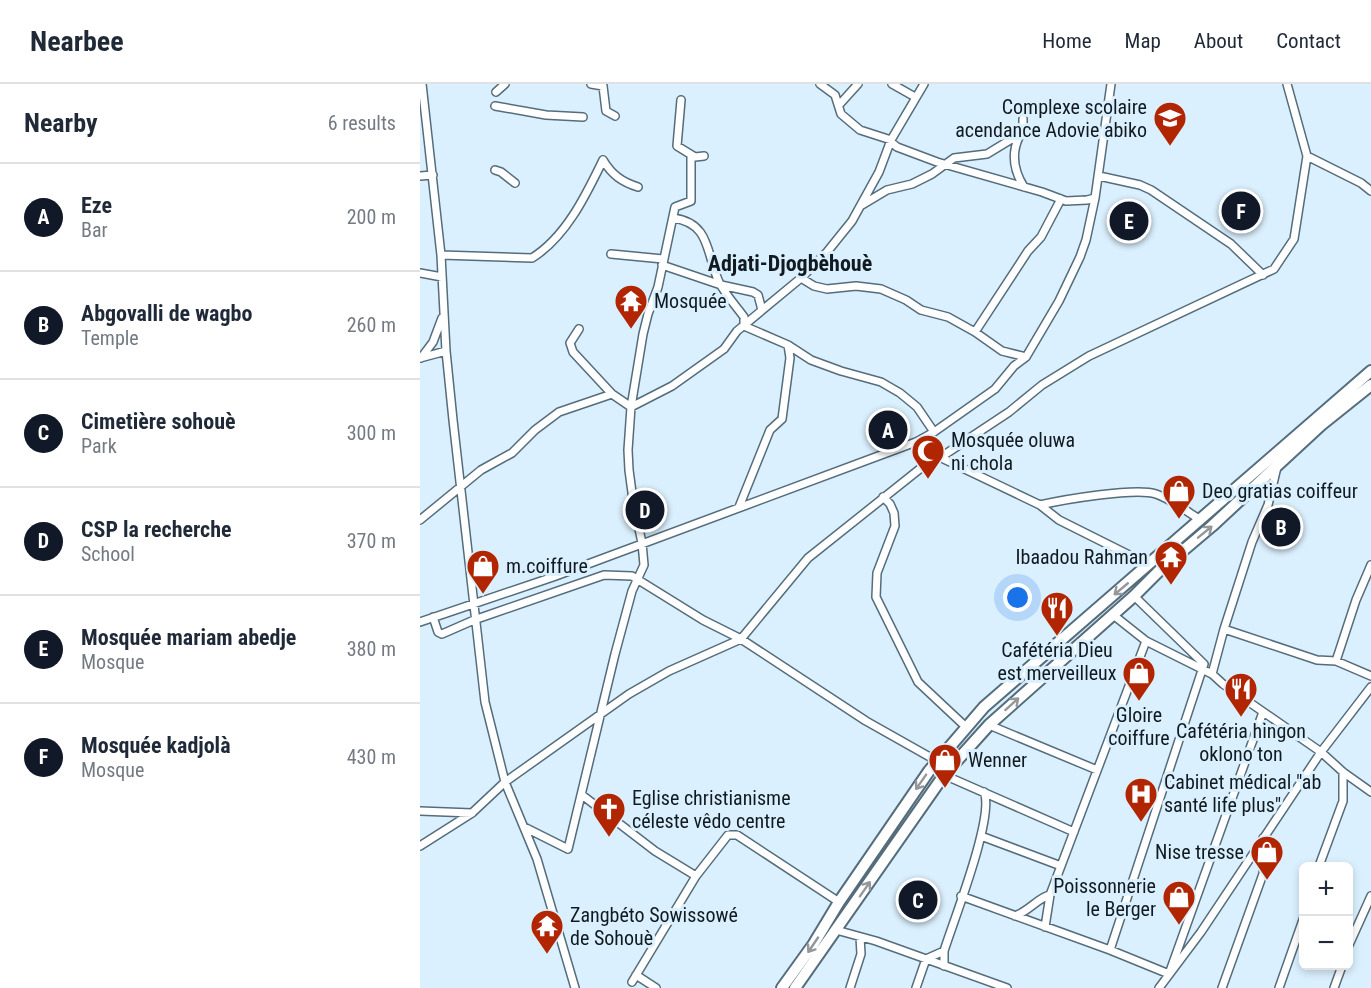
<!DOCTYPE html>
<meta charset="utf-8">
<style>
:root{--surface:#fff;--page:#f6f6f7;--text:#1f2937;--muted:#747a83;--line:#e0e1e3;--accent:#111827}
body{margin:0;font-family:"Roboto Condensed",sans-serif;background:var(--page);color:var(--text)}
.controls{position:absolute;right:18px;bottom:18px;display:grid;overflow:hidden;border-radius:9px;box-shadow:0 3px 9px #0003}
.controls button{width:54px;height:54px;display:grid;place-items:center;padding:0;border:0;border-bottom:2px solid var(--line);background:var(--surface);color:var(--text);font:30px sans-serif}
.you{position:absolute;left:598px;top:514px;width:21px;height:21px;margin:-15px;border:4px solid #fff;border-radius:50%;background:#1a73e8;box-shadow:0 0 0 9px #1a73e833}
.badge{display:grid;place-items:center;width:39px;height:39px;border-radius:50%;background:var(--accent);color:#fff;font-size:20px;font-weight:700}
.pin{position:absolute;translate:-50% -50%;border:3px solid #fff;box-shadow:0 2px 6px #0006}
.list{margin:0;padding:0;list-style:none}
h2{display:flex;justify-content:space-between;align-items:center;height:78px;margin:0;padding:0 24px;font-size:26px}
h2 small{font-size:20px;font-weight:400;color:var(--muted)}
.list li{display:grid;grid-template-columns:39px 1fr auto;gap:18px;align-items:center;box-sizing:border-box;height:108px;padding:0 24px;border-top:2px solid var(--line)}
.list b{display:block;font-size:22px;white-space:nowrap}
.list p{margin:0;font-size:20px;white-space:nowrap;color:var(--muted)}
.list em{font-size:20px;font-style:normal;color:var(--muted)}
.map{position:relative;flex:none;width:951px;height:904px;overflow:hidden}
header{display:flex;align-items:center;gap:36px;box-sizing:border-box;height:84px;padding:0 30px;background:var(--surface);border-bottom:2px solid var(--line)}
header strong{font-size:28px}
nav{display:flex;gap:33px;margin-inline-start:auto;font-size:21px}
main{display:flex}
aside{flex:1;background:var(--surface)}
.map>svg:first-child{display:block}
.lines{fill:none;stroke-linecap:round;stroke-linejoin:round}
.street-casing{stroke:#546c7b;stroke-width:10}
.primary-casing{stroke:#546c7b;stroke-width:14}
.street{stroke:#fff;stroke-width:7}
.primary{stroke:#fff;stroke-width:10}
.oneway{stroke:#93989b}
.labels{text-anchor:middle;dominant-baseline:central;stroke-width:6;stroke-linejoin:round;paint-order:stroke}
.poi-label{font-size:20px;fill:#101a20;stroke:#dbf0fe;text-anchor:start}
.quarter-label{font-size:22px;font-weight:bold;fill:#101a20;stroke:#dbf0fe}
</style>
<header>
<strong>Nearbee</strong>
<nav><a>Home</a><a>Map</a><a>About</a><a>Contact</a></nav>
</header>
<main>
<aside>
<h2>Nearby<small>6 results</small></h2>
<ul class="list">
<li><span class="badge">A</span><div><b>Eze</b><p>Bar</p></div><em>200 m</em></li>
<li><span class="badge">B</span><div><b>Abgovalli de wagbo</b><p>Temple</p></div><em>260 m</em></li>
<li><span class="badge">C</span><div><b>Cimetière sohouè</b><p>Park</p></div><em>300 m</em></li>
<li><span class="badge">D</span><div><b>CSP la recherche</b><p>School</p></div><em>370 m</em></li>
<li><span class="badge">E</span><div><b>Mosquée mariam abedje</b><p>Mosque</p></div><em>380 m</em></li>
<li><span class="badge">F</span><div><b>Mosquée kadjolà</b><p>Mosque</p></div><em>430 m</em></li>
</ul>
</aside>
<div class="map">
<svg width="951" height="904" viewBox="0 0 951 904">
<rect width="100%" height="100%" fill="#dbf0fe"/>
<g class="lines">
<g class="street-casing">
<path id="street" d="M2,0L21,171L26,267L33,336L65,618L85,698L117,775L155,904
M171,0L183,2L186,27L195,32
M400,0L415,11L421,30L440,46L471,56
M472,0L495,13
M76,8L85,0
M261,16L257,62L275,73L284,72
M419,21L438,0
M75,22L126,31L163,33
M599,53C591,70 594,87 604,103
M471,58L477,63L517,78L622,108L646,117L667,116L675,114
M887,72L941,99L951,107
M183,76C192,91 202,98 218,103
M75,86L81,88L95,99
M0,92L13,91
M679,92L720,101L731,106L811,160L843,191
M442,121L467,106L492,100L512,90L534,74L567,70L600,50L603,42V35
M253,134C291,139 286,170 299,198C305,210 316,222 324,233V242L368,261L391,276L421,287L461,298L480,309L497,323L514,348
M191,170L243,175
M21,171L112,174C146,153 166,111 183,76
M242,181L301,201L333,208L338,211L342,226
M0,189L22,193
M381,194L394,202L407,205L436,202L461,205L486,216L501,226L528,233L555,248L582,267L606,273
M159,245L150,259L153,268L192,310L211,323L252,302L304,265L317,247L381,194L407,168L432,137L459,88L471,56L504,0
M555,248L608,167L621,153L641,115
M0,274L26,267
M1,274L13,258L22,234
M496,358L507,367L620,421L639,436L729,481
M521,373L589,328L622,301L669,272L854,185L874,155L887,72L867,0
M463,413L470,420L474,429L475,442L457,489L456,513L498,598L546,643
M620,421C642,416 716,403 736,410C751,415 767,428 781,436
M319,423L350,346L362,335L370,274L368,261
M0,436L61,386L92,369L115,346L139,328L192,310
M692,530L726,557L792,590L803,600L901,668L923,688L951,708
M13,533L18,548L22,550L54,536L184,491L212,492L283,536L321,555L446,637L517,677
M0,538L133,493L496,358L514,348L575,305L594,282L606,273L639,217L660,173L666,156L675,114L691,0
M804,545L897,576L916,577L951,592
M916,577L936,516L951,481
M792,590L804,545L832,458L848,421L857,383
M569,641L677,686
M524,691L654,748
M162,711L235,767L276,792
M0,727L52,729
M104,743L148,765L195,570L212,507L224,481L222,459L213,416L209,386L208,366L211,323L223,250L228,230L238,203L255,123L271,117V71
M561,752L641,782
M0,762L52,729L85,698L209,610L249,587L321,555L388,474L501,384L505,376L507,367
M899,782L923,717V688
M541,812L690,866L749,890L843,628
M595,832C609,827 619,813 630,811
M625,843L630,811L726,557
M416,846L456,857L587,904
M928,863L951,812
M690,866L784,580L714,512
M524,882V867C533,838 575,732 564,708
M216,891L236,904
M212,898L276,792L308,751H317L419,818
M430,904L441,870L440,853
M496,904L506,875L524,867
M739,904L781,848L901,668L951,603
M802,904L843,790L845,771L843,754
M859,904L884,833
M914,904L922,882"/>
</g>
<g class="primary-casing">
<path id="primary" d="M362,904L393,861L419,818L509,687L564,623L951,287
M375,904L524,691L569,641L714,512L740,486L792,442L901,341L951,301"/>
</g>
<use href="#street" class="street"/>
<use href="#primary" class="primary"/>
</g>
<defs><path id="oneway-shaft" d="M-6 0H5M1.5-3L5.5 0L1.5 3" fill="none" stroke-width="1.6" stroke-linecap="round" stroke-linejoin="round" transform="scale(1.5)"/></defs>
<g class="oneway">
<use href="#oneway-shaft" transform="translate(785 448) rotate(-39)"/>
<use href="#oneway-shaft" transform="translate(701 505) rotate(140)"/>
<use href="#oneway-shaft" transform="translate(592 620) rotate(-42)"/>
<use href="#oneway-shaft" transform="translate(501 698) rotate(125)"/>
<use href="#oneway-shaft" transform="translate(445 805) rotate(-55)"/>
<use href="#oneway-shaft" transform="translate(393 861) rotate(124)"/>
</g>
<defs>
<g id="school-pin" transform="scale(1.725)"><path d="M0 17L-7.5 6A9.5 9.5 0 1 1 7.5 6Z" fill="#b12501" stroke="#dbf0fe"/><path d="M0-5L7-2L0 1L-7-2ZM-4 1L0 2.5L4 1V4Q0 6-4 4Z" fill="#fff"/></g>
<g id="temple-pin" transform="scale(1.725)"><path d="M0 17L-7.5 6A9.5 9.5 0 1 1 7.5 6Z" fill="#b12501" stroke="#dbf0fe"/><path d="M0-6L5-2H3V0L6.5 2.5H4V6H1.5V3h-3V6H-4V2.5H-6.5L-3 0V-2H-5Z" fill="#fff"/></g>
<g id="mosque-pin" transform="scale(1.725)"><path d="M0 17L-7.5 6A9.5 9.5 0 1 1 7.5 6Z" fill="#b12501" stroke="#dbf0fe"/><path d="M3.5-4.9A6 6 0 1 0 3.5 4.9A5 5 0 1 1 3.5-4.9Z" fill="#fff"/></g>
<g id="shop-pin" transform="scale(1.725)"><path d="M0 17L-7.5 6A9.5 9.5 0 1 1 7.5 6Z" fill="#b12501" stroke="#dbf0fe"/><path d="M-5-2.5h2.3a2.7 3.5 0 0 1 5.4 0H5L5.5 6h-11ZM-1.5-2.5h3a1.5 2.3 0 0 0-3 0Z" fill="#fff"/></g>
<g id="restaurant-pin" transform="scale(1.725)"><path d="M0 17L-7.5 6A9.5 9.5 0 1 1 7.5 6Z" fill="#b12501" stroke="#dbf0fe"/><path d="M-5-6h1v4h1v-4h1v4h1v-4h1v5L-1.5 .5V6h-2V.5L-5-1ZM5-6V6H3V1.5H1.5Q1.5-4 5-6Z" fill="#fff"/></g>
<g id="hospital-pin" transform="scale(1.725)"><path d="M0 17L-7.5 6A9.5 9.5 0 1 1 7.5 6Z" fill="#b12501" stroke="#dbf0fe"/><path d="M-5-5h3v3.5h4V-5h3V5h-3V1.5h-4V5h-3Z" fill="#fff"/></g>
<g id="church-pin" transform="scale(1.725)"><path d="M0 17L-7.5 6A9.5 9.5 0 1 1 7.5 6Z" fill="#b12501" stroke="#dbf0fe"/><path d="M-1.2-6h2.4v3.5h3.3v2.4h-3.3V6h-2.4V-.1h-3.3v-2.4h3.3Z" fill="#fff"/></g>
</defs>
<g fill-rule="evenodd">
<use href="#school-pin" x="750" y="34"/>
<use href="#temple-pin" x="211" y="217"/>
<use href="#mosque-pin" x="508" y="367"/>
<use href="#shop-pin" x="759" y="407"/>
<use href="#temple-pin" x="751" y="473"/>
<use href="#shop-pin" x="63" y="482"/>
<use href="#restaurant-pin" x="637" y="524"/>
<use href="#shop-pin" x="719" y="589"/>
<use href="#restaurant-pin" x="821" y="605"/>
<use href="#shop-pin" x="525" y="676"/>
<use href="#hospital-pin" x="721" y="710"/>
<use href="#church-pin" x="189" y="725"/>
<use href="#shop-pin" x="847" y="768"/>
<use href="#shop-pin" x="759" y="813"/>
<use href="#temple-pin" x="127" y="842"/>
</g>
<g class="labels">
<g class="poi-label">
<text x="727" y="23" text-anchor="end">Complexe scolaire<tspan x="727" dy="23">acendance Adovie abiko</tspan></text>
<text x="234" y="217">Mosquée</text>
<text x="531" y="356">Mosquée oluwa<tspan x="531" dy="23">ni chola</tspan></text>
<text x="782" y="407">Deo gratias coiffeur</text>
<text x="728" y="473" text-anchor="end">Ibaadou Rahman</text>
<text x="86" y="482">m.coiffure</text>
<text x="637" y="566" text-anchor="middle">Cafétéria Dieu<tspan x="637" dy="23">est merveilleux</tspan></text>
<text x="719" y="631" text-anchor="middle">Gloire<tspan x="719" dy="23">coiffure</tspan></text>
<text x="821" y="647" text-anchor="middle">Cafétéria hingon<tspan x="821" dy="23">oklono ton</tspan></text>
<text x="548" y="676">Wenner</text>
<text x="744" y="698">Cabinet médical "ab<tspan x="744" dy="23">santé life plus"</tspan></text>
<text x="212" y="714">Eglise christianisme<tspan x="212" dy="23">céleste vêdo centre</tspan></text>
<text x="824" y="768" text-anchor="end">Nise tresse</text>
<text x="736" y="802" text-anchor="end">Poissonnerie<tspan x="736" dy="23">le Berger</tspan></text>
<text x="150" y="831">Zangbéto Sowissowé<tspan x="150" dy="23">de Sohouè</tspan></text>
</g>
<g class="quarter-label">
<text x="370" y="179">Adjati-Djogbèhouè</text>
</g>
</g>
</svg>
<div class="controls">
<button>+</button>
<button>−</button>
</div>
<div class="you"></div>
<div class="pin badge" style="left:468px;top:346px">A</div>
<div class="pin badge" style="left:861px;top:443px">B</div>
<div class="pin badge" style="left:498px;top:816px">C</div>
<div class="pin badge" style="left:225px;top:426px">D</div>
<div class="pin badge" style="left:709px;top:137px">E</div>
<div class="pin badge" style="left:821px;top:127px">F</div>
</div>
</main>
